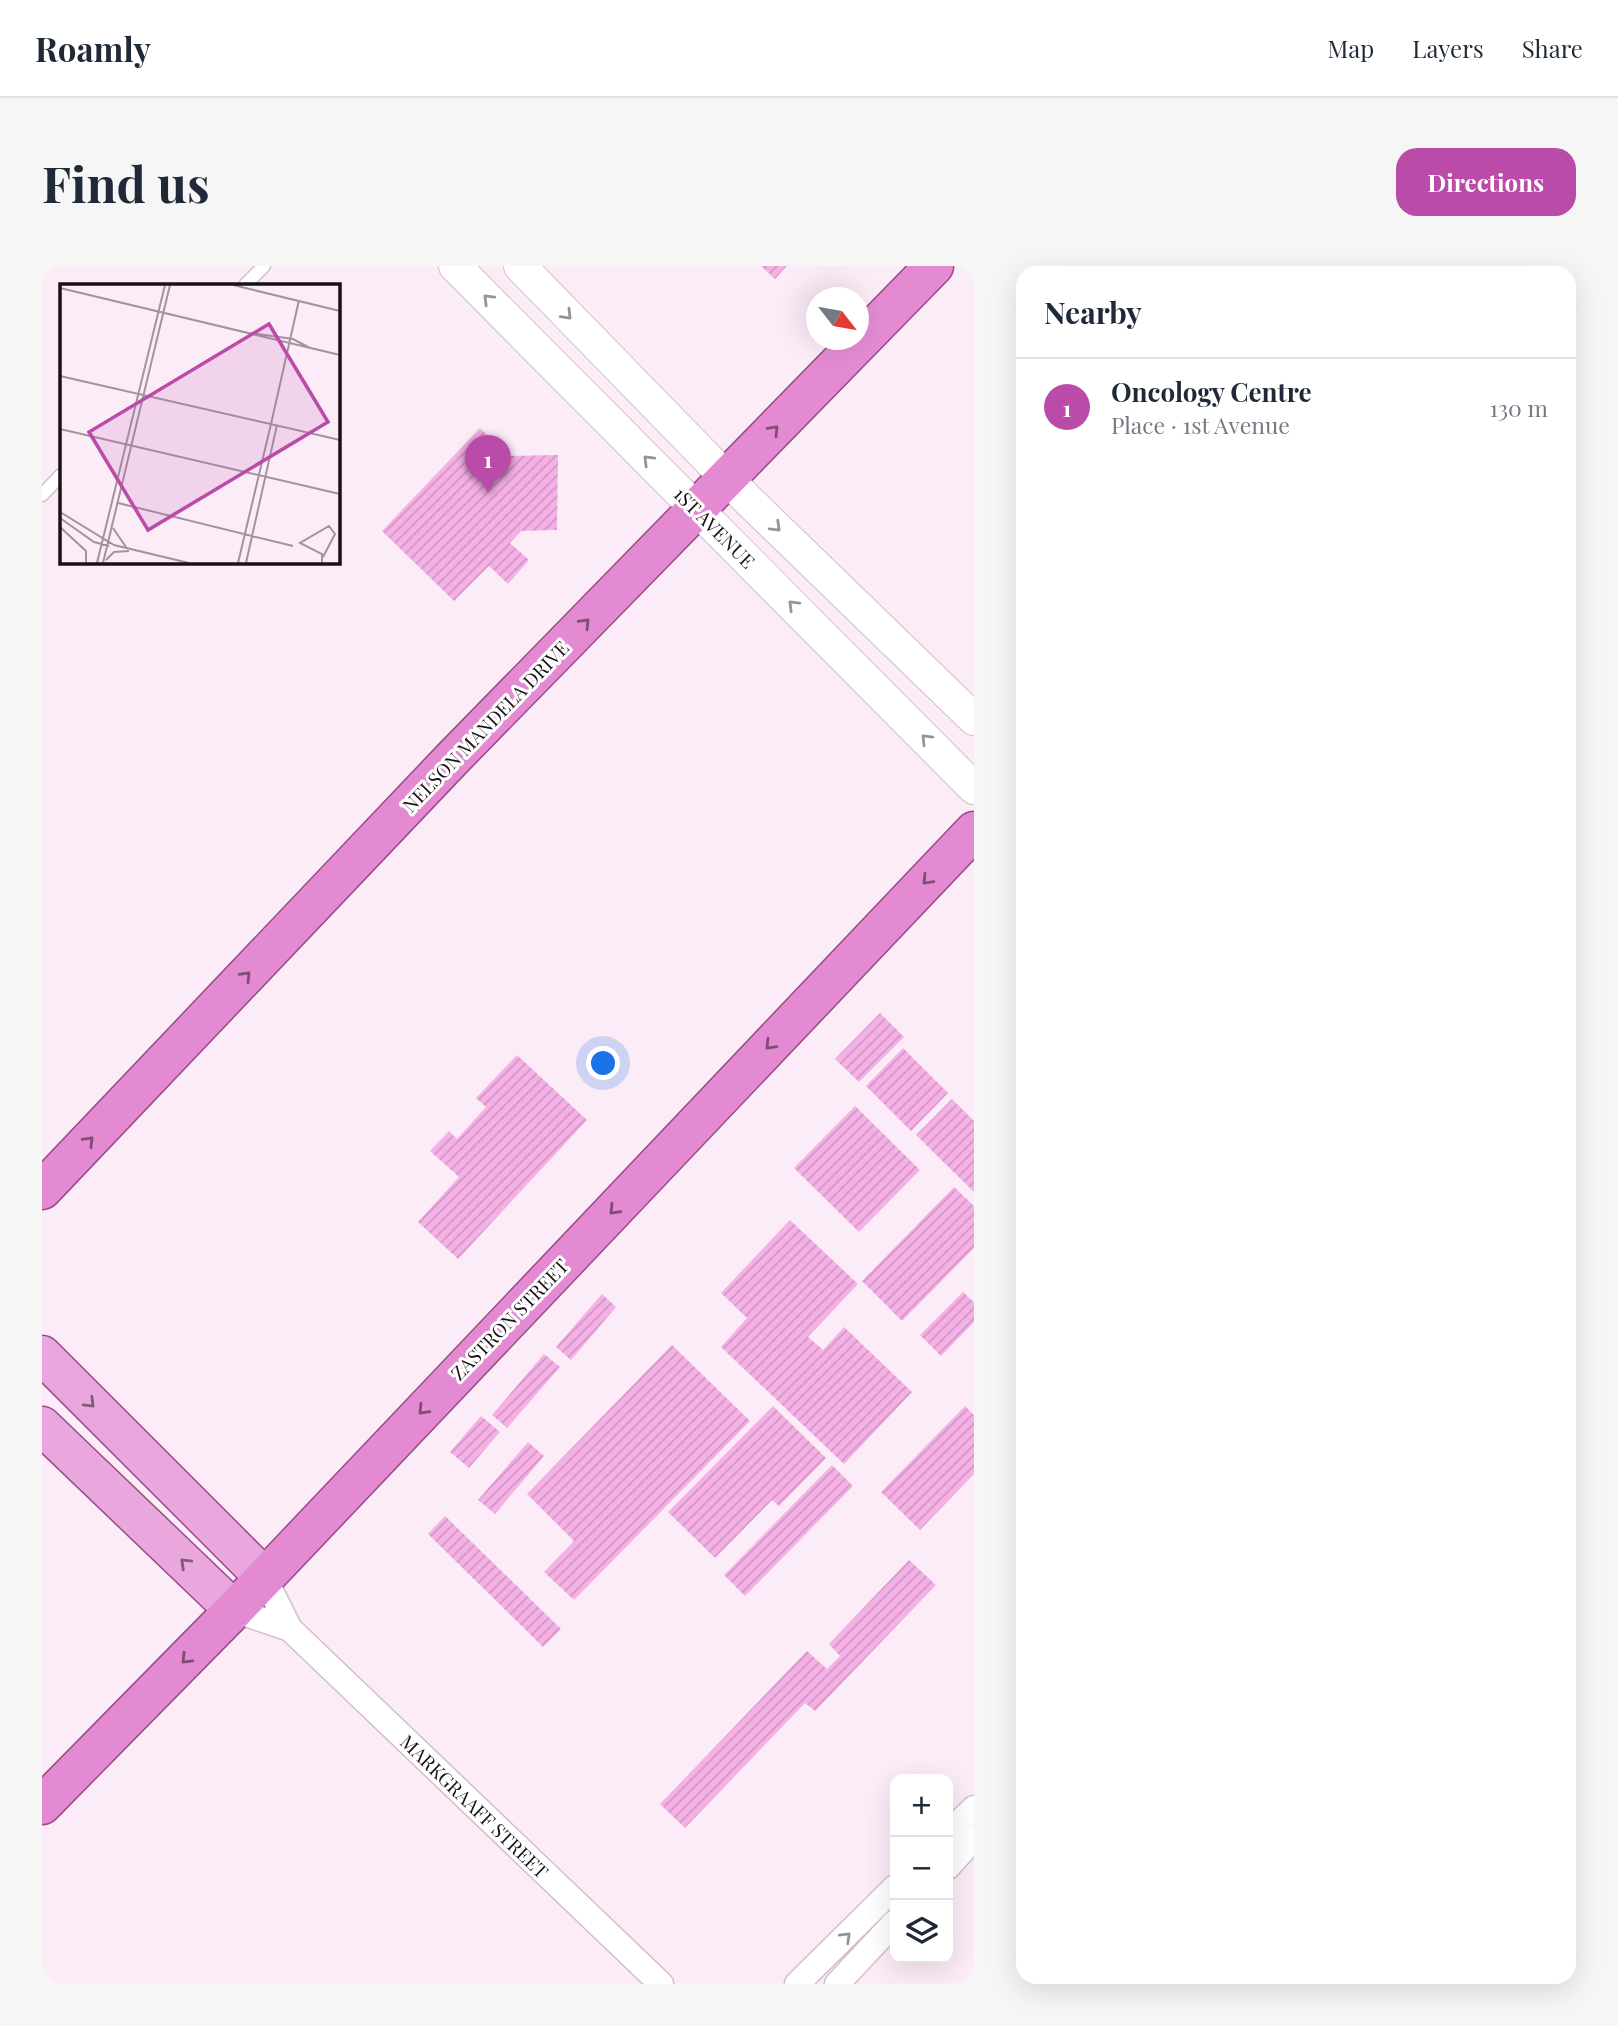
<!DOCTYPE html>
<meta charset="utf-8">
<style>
:root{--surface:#fff;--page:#f6f6f7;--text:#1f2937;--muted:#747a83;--line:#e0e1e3;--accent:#bb4ba8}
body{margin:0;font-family:"Playfair Display",serif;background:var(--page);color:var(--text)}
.controls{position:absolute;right:21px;bottom:21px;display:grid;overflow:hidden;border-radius:14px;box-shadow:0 7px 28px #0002}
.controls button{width:63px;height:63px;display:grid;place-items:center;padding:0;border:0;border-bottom:2px solid var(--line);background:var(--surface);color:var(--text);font:35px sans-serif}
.compass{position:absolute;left:764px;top:21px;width:63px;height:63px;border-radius:50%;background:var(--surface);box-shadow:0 7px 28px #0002;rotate:121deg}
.you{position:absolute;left:562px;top:798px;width:24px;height:24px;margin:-18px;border:5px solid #fff;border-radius:50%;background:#1a73e8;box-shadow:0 0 0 10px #1a73e833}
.badge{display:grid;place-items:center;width:46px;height:46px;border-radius:50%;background:var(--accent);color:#fff;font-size:23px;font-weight:700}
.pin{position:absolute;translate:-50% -58px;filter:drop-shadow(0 2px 4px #0008)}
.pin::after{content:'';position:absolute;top:37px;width:24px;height:21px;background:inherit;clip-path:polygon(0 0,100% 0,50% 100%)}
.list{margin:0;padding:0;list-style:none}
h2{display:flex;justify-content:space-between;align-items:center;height:91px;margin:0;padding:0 28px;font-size:30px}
h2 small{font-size:23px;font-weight:400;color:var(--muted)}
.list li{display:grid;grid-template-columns:46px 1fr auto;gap:21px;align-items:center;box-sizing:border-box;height:98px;padding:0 28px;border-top:2px solid var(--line)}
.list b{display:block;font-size:26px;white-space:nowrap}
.list p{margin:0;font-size:23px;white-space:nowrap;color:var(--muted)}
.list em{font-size:23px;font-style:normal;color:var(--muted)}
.icon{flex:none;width:38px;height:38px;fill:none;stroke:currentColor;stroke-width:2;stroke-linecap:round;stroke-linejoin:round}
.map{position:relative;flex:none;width:932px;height:1718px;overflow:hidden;border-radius:21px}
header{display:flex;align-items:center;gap:42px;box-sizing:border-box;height:98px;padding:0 35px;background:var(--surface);border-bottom:2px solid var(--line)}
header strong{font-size:33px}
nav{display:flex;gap:38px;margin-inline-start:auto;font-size:24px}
.intro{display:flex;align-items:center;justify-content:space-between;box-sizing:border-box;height:168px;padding:0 42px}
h1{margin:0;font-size:49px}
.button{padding:18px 32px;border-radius:21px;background:var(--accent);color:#fff;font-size:24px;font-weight:700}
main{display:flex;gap:42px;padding:0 42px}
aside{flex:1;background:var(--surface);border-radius:21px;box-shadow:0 7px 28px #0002}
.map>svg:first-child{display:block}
.building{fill:url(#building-hatch)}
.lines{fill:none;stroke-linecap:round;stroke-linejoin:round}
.service-casing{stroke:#d2becd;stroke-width:15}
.minor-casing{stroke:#d2becd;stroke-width:27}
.tertiary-casing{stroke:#d2becd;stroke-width:34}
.primary-casing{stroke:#974c89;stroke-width:41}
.trunk-casing{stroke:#974c89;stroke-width:41}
.service{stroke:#fff;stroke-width:12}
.minor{stroke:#fff;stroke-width:24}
.tertiary{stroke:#fff;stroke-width:32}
.primary{stroke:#eaa7dd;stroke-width:38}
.trunk{stroke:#e38ad2;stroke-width:38}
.oneway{stroke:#979496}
.oneway2{stroke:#7e4e74}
.oneway3{stroke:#815c7a}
.labels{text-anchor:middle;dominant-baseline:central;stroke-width:6;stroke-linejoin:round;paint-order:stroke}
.street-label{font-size:19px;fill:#181116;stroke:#fff}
.inset-road{fill:none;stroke:#a1949e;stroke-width:2}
.view{fill:#bb4ba8;fill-opacity:0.15;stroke:#bb4ba8;stroke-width:3.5}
.inset-edge{fill:none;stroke:#181116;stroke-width:3.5}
</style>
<header>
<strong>Roamly</strong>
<nav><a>Map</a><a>Layers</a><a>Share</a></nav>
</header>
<div class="intro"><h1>Find us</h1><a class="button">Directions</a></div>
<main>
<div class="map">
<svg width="932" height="1718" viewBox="0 0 932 1718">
<defs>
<pattern id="building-hatch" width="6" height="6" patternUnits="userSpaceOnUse" patternTransform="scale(1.75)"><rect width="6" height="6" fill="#f5b0e5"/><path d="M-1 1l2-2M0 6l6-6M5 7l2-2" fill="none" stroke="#d196c4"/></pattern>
</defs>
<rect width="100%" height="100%" fill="#fcecf8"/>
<path class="building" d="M719,0H745L733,13Z
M438,162L466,190L516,189L515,264L479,265L468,277L487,294L466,318L447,300L412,335L340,265Z
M838,747L862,771L817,816L793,793Z
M861,782L906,827L869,865L824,820Z
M475,789L545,854L416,993L376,956L417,911L388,885L407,865L415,873L444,841L434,832Z
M910,833L932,855V926L874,869Z
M813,840L878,904L817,966L752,902Z
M912,921L932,940V982L860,1055L820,1015Z
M748,954L816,1018L766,1071L781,1084L802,1061L870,1126L802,1198L679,1081L705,1052L679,1027Z
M921,1026L932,1036V1056L899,1090L878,1069Z
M560,1028L574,1041L529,1094L514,1081Z
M630,1079L708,1155L532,1334L502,1306L532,1275L485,1228Z
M502,1088L518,1101L465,1162L450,1149Z
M731,1140L784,1192L737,1240L730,1234L673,1292L626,1246Z
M923,1140L932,1149V1208L878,1264L839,1226Z
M439,1150L458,1166L427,1202L408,1186Z
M486,1176L502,1190L453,1248L436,1234Z
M790,1199L811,1220L703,1330L682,1309Z
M403,1250L519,1363L501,1381L386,1268Z
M867,1294L894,1319L773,1445L763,1437L643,1562L618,1538L765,1385L785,1403L798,1390L787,1378Z"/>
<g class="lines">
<g class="service-casing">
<path id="service" d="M203,19L222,0
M0,229L19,209"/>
</g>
<g class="minor-casing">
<path id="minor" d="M222,1311L248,1363L619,1718
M192,1344L248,1363
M906,1567L932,1542
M906,1601L932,1572
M755,1718L853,1621
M795,1718L853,1656"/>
</g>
<g class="tertiary-casing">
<path id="tertiary" d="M413,0L932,522
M478,0L706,234L932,453"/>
</g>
<g class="primary-casing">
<path id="primary" d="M0,1089L222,1311
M0,1160L192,1344"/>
</g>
<g class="trunk-casing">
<path id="trunk" d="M0,924L410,493L892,0
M0,1539L192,1344L932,565"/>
</g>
<use href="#service" class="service"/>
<use href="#minor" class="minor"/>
<use href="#tertiary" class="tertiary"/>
<use href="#primary" class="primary"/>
<use href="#trunk" class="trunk"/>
</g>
<defs><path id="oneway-chevron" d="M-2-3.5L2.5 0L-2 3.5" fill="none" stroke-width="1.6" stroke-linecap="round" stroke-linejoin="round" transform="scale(1.75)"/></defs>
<g class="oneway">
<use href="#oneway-chevron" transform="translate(446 33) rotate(-135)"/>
<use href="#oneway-chevron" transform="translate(525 49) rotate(46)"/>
<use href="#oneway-chevron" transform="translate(606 194) rotate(-135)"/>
<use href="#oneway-chevron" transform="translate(734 261) rotate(44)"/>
<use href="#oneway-chevron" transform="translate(751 339) rotate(-135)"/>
<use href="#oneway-chevron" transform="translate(884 473) rotate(-135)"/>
<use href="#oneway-chevron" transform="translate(804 1671) rotate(-44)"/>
</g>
<g class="oneway2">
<use href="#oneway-chevron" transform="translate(732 164) rotate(-46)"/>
<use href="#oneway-chevron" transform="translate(543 357) rotate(-46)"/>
<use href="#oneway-chevron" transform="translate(885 614) rotate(134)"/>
<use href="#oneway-chevron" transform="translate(204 710) rotate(-46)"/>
<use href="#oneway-chevron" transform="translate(728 779) rotate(134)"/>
<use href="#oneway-chevron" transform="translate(47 875) rotate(-46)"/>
<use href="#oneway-chevron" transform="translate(572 944) rotate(134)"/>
<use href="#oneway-chevron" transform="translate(381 1144) rotate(134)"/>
<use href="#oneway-chevron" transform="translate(144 1393) rotate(135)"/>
</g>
<g class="oneway3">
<use href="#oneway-chevron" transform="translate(48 1137) rotate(45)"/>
<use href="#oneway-chevron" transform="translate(143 1297) rotate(-136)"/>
</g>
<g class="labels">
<g class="street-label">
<text transform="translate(673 261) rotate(45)">1ST AVENUE</text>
<text transform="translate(443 460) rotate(-46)">NELSON MANDELA DRIVE</text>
<text transform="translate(467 1053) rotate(-46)">ZASTRON STREET</text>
<text transform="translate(433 1540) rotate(44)">MARKGRAAFF STREET</text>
</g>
</g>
<g transform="translate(18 18)">
<rect width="280" height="280" fill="#fcecf8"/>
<path class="inset-road" d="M173,1L280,27M0,4L280,71M191,49L233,55L250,64M0,92L280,156M211,140L239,16M0,145L280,210M58,219L233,262M0,228L54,261L129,279M0,234L34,258L49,262M0,243L26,267V279M53,244L66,263M46,276L54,268L69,267M37,279L105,1M43,279L110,1M178,279L211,140M186,279L217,141M262,279V270L240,259L269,242L275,250L263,273"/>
<path class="view" d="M209,40L268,138L88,246L29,148Z"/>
<rect width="280" height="280" class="inset-edge"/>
</g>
</svg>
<div class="controls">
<button>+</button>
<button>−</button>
<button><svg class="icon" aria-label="layers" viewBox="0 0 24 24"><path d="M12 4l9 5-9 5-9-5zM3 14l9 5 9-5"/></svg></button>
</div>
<svg class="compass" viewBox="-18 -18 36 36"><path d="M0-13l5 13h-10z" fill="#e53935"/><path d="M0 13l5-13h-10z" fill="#747a83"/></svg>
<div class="you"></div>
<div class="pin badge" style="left:446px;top:227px">1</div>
</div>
<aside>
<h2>Nearby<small></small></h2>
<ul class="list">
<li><span class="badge">1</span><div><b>Oncology Centre</b><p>Place · 1st Avenue</p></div><em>130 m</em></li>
</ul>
</aside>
</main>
